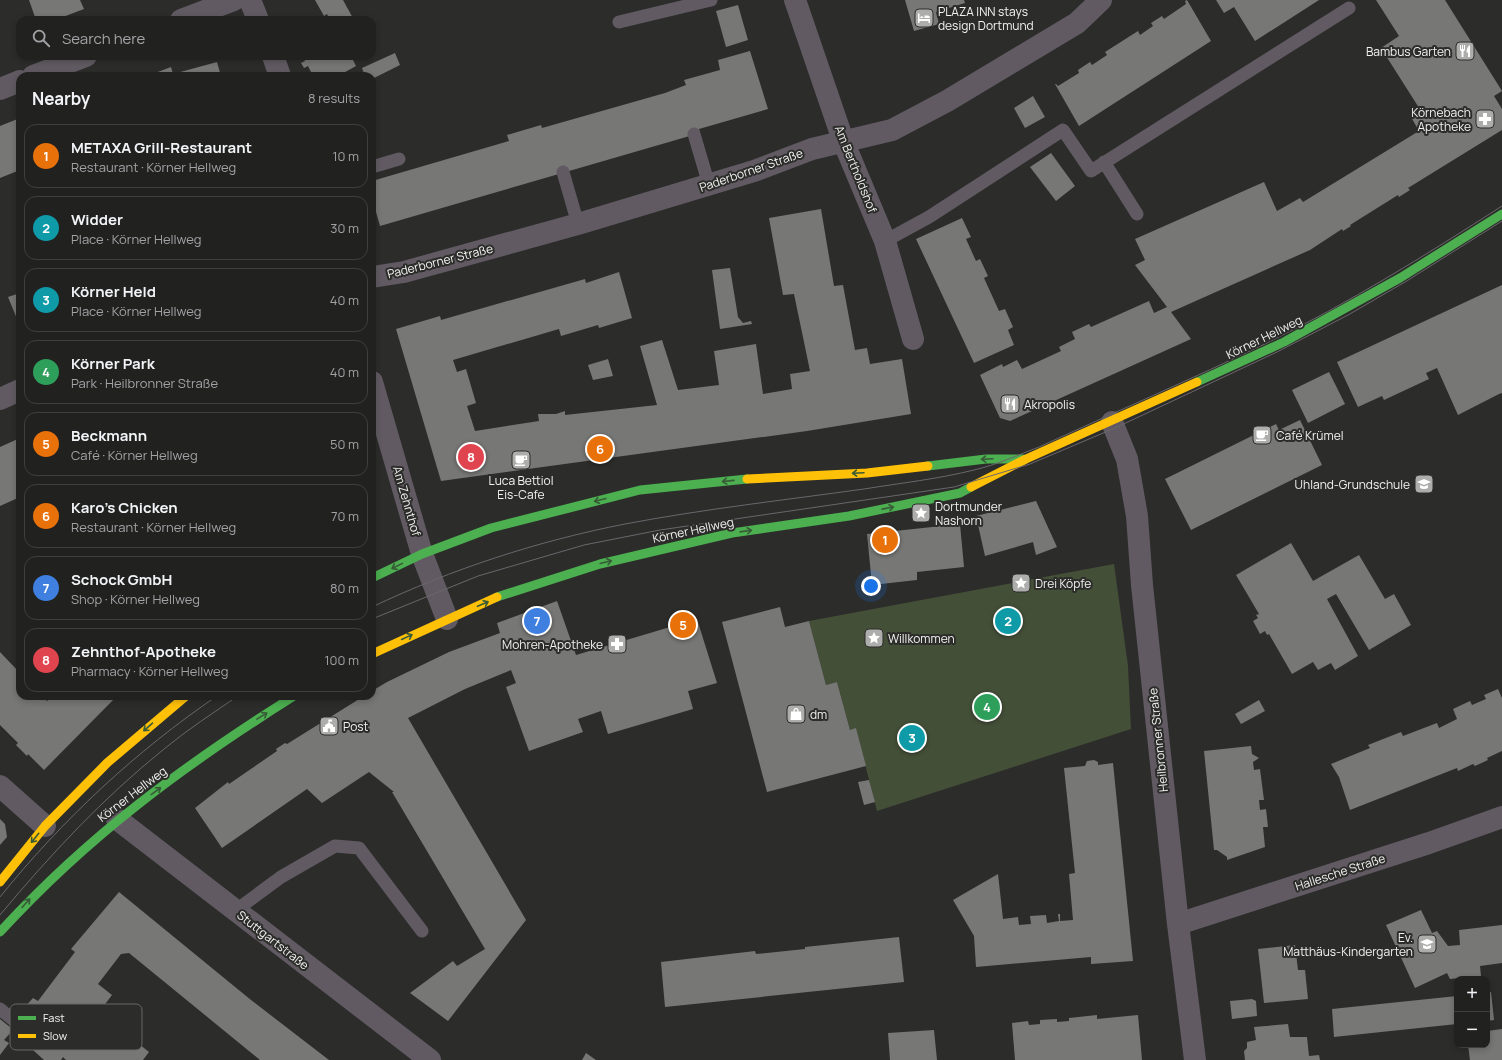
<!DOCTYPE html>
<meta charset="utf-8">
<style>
:root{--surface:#212120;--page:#292929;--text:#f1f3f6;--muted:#a2a3a5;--line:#3e3e3e;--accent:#adadac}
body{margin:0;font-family:Manrope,sans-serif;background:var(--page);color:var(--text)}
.controls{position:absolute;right:12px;bottom:12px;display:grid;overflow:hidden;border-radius:8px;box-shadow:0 2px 6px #0003}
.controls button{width:36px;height:36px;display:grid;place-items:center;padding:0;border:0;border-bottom:1px solid var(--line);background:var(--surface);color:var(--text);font:20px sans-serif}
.you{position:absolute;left:871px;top:586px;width:14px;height:14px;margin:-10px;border:3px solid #fff;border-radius:50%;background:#1a73e8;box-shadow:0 0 0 6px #1a73e833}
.badge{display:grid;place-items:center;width:26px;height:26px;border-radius:50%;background:var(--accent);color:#fff;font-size:13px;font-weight:700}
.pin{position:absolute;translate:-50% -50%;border:2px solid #fff;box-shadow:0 1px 4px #0006}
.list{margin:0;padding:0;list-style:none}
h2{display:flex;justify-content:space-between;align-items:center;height:52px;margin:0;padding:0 16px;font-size:17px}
h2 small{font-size:13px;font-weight:400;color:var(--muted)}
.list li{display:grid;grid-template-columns:26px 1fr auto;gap:12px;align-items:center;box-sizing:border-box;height:64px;margin:0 8px 8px;padding:0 8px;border:1px solid var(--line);border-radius:12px}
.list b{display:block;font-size:15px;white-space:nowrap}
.list p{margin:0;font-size:13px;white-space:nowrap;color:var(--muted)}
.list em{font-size:13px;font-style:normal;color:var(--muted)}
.icon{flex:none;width:22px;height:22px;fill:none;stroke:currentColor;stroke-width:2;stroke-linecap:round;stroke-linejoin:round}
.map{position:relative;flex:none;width:1502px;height:1060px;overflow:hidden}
.search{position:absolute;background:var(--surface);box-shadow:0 2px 6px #0003;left:16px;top:16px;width:360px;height:44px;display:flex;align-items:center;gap:10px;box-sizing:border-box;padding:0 14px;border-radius:12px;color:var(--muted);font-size:15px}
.panel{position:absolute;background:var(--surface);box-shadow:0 2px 6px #0003;left:16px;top:72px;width:360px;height:628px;border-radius:12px}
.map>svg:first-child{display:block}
.green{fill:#444f38}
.building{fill:#777876}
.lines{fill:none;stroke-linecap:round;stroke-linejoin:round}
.lane{stroke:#615a62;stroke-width:13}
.street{stroke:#615a62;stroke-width:22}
.fast{stroke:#4caf50;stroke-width:9}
.slow{stroke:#ffc107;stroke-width:9}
.tram{stroke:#6a676b;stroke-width:1}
.oneway{stroke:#375a37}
.labels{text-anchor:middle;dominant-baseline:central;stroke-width:4;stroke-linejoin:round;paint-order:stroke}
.poi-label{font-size:12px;fill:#f2f3f1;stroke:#2c2d2a;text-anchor:start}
.street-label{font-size:12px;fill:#f2f3f1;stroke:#2c2d2a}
.key{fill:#2c2d2a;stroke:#676866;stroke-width:1}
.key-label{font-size:11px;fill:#f2f3f1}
</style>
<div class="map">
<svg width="1502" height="1060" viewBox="0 0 1502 1060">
<rect width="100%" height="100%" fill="#2c2c2b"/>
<path class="green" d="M1114,564L1128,666L1131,729L877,811L856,729L850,730L837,682L826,685L809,621Z"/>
<path class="building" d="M29,0H80L84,9L55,20H36Z
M315,0H343L354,20H330L327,14L324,16Z
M905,0H964L965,3L936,12L939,24L914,31Z
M1187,0L1211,41L1079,126L1055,84H1056L1058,86L1079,73L1078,70L1090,62L1092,65L1107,55L1105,52L1138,31L1140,35L1153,26L1151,23L1162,16L1164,19L1186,4L1185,1Z
M1216,0H1319L1255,41L1234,7L1224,13Z
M1376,0H1445L1502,91L1494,96L1502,109V130L1408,188L1410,190L1399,197L1398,195L1350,225L1351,226L1343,231L1342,229L1310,250L1171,312L1191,339L1010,421L1000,418L980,375L1002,364L1003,367L1017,360L1022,369L1061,351L1059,347L1075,339L1072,332L1089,324L1091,327L1149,301L1154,313L1167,307L1135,265L1145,260L1135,239L1264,182L1277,211L1300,198L1303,202L1419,131L1411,117L1421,111L1381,48L1399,36Z
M738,5L748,40L726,47L716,11Z
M750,51L768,109L699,129L700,133L380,226L372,198V181L509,141L507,135L541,125L542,128L665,93L686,85L684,80L720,70L718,60Z
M395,53L400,65L372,79V76H365L362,68Z
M303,56H351L356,66L338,76H313L308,66L304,68L301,63L305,61Z
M217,62L221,76H147L171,67L173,74Z
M1033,96L1045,117L1025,128L1014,108Z
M20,118V170L0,178V126Z
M1051,153L1075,186L1056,201L1030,167Z
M821,209L834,286L843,285L855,350L867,348L870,364L902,359L911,414L807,431L441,481L396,329L440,316L441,320L585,279L586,283L619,272L632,318L599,328L598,325L561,336L559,329L453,360L457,372L466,369L476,403L467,406L475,431L539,421L538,414H556L565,411V415L657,405L640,346L662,340L678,390L719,385L714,351L756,344L763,394L792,389L790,374L810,371L794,294L783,295L769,218Z
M962,218L971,237L966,239L976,261L980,259L988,276L984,278L999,311L1005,309L1013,327L1008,330L1014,345L974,363L916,239Z
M730,268L738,317L743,323L751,321L752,324L720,329L712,270Z
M1502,285V393L1499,394L1482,355L1499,394L1458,415L1437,368L1426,373L1429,379L1384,400L1382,396L1358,407L1337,362Z
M20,293V326L8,297Z
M608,359L613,376L593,380L588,365Z
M1329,372L1345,404L1308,423L1292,390Z
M1300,420L1322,465L1191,530L1165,479L1276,424L1279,430Z
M20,438V497L0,506V447Z
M1036,501L1057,547L1036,555L1033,542L985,556L976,516Z
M372,515L376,527L372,541Z
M960,524L964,567L917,572V580L872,585L867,534Z
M1291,543L1313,581L1359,555L1385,599L1394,594L1411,625L1369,650L1336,594L1327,599L1358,656L1335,670L1331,663L1318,670L1313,662L1292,674L1269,634L1267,635L1265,631L1260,634L1253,621L1258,618L1256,615L1259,614L1236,575Z
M557,601L576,655L697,619L717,683L688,691L693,709L608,734L601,711L578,719L583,732L529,751L506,687L516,683L511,670L465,689L408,718L526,920L448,1021L410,993L453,961L457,966L485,949L392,792H394L369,772L322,803L307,789L222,848L195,808L228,782L229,784L277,751L276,749L285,743L287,744L364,696H372V691L387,682L449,652L500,633L497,623Z
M780,607L785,627L809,621L826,685L837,682L850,730L856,728L866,766L767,792L722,622Z
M0,652L20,673V696H42L47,701L52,696H117L44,770L28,754L27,756L16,745L18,743L0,725Z
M1498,689L1502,698V751L1487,758L1488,760L1475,766L1473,764L1458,771L1457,768L1350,810L1339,777L1331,764L1370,748L1368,745L1401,732L1403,736L1437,723L1439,728L1457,719L1453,709L1470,701L1472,705L1486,699L1484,695Z
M1259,700L1265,711L1241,724L1235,714Z
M1251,746L1252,754L1259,758L1253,762L1254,770L1260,769L1264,800H1259L1260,810L1266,809L1268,827H1263L1265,847L1227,860V857L1217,850H1214L1204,751Z
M1094,760L1098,762V765L1113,763L1133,961L1091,964V957L976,967L974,936L953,900L998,874L1003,919L1018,917L1019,925L1031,924L1030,916L1046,915L1047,923L1059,921L1058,914H1060V921L1073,920L1069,874L1075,873L1064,768L1085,766L1087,761Z
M869,780L875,802L864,805L858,782Z
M0,819L5,824L7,837L0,845Z
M119,892L251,1000L329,1060H260L129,953L121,954L98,984L112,995L99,1012L149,1052L143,1060H66L63,1057L61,1060H44L12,1031L4,1040L9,1043L0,1055V1019L11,1028L25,1009L24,1008L33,998L38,1001L75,952L71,949Z
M1421,910L1432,933L1437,931L1448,946L1460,945L1459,930L1502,925V963L1480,966L1481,976L1450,979L1447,973L1415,988L1386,925Z
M899,937L904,982L665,1007L661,962L755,951L756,954L805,949V947Z
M1295,945L1298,970H1305L1308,999L1264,1003L1258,949Z
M1491,992L1494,1020L1487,1021V993Z
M1457,996V1024L1334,1037L1332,1009Z
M1252,999L1256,1001L1257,1016L1232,1019L1230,1001Z
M1097,1015V1019L1138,1015L1142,1060H1015L1012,1023L1028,1021L1029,1025L1040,1024V1020L1057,1019V1022L1069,1021V1018Z
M1288,1024L1290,1037H1307L1309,1056L1319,1055L1320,1060H1245L1244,1051L1247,1048V1042L1256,1040L1254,1027Z
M1502,1029V1060H1470L1468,1045H1487V1031Z
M934,1030L937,1060H890L888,1033Z
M586,1053L596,1060H582Z"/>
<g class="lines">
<path class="lane" d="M619,22L711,0
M694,134L709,185
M1104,162L1137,214
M372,167L399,159
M563,172L578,224
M885,241L929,217L1063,130L1091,171L1349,8
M235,911L281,877L335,846L359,848L422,931
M0,1009L16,1022"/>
<path class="street" d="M250,0L258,20
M795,0L844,143L885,241L913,339
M181,20L234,0
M273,56L280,76
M33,76L86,56
M0,89L20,81
M372,277L404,272L578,224L754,171L812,149L892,130L947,101L1077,23L1101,0
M372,382L422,554L447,619
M0,399L20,390
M1112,422L1127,459L1137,516L1142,585L1178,924L1195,1060
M0,786L45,826
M117,819L430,1060
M1178,924L1429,843L1502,817"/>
<path class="fast" d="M1197,382L1284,342L1400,278L1502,214
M928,466L986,459H1023
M372,578L422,554L491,528L640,490L747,479
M497,597L600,564L732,533L849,516L960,493L971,487
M0,932C89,835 183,766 294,696"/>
<path class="slow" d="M747,479L867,473L928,466
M971,487L1026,459L1197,382
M372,654L497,597
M0,882L45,826L107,763L186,696"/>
<path class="tram" d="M372,607C452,569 538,541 625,524C704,509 785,500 864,489C901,483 938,479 974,470C996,465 1018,455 1039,447C1115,412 1192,379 1267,343C1349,303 1426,255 1502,206
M372,619L478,576L584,545L660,530L954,487L1030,464L1115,428L1277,352L1348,315L1405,282L1502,221
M0,897C62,820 136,751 217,696
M0,915C50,855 103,798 164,749C187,730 213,713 238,696"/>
</g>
<defs><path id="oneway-shaft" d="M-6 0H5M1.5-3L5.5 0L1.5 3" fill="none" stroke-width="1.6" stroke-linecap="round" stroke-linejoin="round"/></defs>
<g class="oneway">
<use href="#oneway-shaft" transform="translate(987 459) rotate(177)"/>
<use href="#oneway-shaft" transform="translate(858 473) rotate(177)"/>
<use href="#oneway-shaft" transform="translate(728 481) rotate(174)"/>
<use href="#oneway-shaft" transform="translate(600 500) rotate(166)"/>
<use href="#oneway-shaft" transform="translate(888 508) rotate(-11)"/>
<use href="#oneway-shaft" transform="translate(746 531) rotate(-8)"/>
<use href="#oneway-shaft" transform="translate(606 562) rotate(-14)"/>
<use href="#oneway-shaft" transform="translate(397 566) rotate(154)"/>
<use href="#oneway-shaft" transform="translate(483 604) rotate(-23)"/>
<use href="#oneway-shaft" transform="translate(407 637) rotate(-25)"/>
<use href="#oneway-shaft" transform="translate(262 716) rotate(-31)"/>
<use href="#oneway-shaft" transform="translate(148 727) rotate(139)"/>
<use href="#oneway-shaft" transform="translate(156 791) rotate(-36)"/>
<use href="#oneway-shaft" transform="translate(35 838) rotate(129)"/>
<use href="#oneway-shaft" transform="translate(26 903) rotate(-48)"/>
</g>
<defs>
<g id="hotel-square" transform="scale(1)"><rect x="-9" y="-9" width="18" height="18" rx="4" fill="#adadac" stroke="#2c2d2a"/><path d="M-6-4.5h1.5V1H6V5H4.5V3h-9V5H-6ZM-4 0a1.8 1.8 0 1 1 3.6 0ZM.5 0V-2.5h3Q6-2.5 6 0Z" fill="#fff"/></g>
<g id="restaurant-square" transform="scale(1)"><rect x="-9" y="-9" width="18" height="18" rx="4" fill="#adadac" stroke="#2c2d2a"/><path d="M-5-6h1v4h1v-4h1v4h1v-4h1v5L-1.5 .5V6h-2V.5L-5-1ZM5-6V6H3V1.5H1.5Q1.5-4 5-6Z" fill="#fff"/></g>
<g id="pharmacy-square" transform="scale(1)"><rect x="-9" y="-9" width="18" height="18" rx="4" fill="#adadac" stroke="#2c2d2a"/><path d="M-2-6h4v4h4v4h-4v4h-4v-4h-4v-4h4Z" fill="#fff"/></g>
<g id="cafe-square" transform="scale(1)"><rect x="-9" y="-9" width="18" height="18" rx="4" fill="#adadac" stroke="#2c2d2a"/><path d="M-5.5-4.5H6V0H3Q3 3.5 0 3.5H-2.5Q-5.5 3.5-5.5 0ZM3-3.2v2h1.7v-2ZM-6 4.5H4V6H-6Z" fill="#fff"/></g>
<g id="school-square" transform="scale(1)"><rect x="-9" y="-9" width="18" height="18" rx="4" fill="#adadac" stroke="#2c2d2a"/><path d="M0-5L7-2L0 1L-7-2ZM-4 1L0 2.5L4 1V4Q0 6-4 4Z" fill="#fff"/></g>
<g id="sight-square" transform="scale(1)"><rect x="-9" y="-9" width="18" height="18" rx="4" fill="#adadac" stroke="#2c2d2a"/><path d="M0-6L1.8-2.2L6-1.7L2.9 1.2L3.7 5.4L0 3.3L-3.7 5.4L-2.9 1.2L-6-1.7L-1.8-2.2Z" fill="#fff"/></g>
<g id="shop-square" transform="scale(1)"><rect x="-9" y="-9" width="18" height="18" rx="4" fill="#adadac" stroke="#2c2d2a"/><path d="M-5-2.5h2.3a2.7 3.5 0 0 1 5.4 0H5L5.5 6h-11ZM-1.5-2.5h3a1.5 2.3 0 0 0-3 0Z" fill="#fff"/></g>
<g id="civic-square" transform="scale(1)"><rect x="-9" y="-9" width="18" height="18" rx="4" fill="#adadac" stroke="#2c2d2a"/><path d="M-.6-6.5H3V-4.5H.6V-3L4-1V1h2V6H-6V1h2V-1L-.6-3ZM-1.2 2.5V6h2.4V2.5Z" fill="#fff"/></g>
</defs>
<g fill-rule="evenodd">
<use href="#hotel-square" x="924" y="18"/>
<use href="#restaurant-square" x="1465" y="51"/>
<use href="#pharmacy-square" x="1485" y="119"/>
<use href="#restaurant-square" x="1010" y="404"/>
<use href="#cafe-square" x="1262" y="435"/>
<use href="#cafe-square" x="521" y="460"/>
<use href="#school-square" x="1424" y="484"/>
<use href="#sight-square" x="921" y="513"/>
<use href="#sight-square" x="1021" y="583"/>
<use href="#sight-square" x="874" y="638"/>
<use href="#pharmacy-square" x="617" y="644"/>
<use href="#shop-square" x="796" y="714"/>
<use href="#civic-square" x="329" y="726"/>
<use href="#school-square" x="1427" y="944"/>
</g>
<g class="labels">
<g class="poi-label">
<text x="938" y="11">PLAZA INN stays<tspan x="938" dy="14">design Dortmund</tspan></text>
<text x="1451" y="51" text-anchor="end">Bambus Garten</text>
<text x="1471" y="112" text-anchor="end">Körnebach<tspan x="1471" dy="14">Apotheke</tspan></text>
<text x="1024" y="404">Akropolis</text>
<text x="1276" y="435">Café Krümel</text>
<text x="521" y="480" text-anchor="middle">Luca Bettiol<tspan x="521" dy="14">Eis-Cafe</tspan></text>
<text x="1410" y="484" text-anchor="end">Uhland-Grundschule</text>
<text x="935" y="506">Dortmunder<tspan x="935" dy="14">Nashorn</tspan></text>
<text x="1035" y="583">Drei Köpfe</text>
<text x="888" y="638">Willkommen</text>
<text x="603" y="644" text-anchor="end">Mohren-Apotheke</text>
<text x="810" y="714">dm</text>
<text x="343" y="726">Post</text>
<text x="1413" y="937" text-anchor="end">Ev.<tspan x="1413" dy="14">Matthäus-Kindergarten</tspan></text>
</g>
<g class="street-label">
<text transform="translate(856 169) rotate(68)">Am Bertholdshof</text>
<text transform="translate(751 170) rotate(-19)">Paderborner Straße</text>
<text transform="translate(440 261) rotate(-14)">Paderborner Straße</text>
<text transform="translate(1264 337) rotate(-26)">Körner Hellweg</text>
<text transform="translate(407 501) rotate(74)">Am Zehnthof</text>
<text transform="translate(693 530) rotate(-12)">Körner Hellweg</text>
<text transform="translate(1158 740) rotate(-96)">Heilbronner Straße</text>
<text transform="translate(132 794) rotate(-37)">Körner Hellweg</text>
<text transform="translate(1340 872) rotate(-18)">Hallesche Straße</text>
<text transform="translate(273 940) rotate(38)">Stuttgartstraße</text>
</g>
</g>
<rect x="10" y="1004" width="132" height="46" rx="6" class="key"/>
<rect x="18" y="1016" width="18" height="4" fill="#4caf50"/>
<rect x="18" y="1034" width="18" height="4" fill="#ffc107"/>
<g class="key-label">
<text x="43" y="1022">Fast</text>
<text x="43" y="1040">Slow</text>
</g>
</svg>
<div class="controls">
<button>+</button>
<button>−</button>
</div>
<div class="you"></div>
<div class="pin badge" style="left:885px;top:540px;background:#e8710a">1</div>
<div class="pin badge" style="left:1008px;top:621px;background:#0f9aa8">2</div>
<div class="pin badge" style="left:912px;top:738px;background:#0f9aa8">3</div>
<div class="pin badge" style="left:987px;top:707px;background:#2e9e5b">4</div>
<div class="pin badge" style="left:683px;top:625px;background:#e8710a">5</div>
<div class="pin badge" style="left:600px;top:449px;background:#e8710a">6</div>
<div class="pin badge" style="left:537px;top:621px;background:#3f7fe0">7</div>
<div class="pin badge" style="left:471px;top:457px;background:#e0444e">8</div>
<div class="search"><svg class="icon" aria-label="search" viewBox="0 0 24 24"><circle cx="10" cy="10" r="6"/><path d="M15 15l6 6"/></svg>Search here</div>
<section class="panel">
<h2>Nearby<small>8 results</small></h2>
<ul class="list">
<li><span class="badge" style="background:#e8710a">1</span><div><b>METAXA Grill-Restaurant</b><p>Restaurant · Körner Hellweg</p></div><em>10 m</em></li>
<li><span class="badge" style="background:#0f9aa8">2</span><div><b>Widder</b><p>Place · Körner Hellweg</p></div><em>30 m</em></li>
<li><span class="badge" style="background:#0f9aa8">3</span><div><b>Körner Held</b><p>Place · Körner Hellweg</p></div><em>40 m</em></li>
<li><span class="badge" style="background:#2e9e5b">4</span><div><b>Körner Park</b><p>Park · Heilbronner Straße</p></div><em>40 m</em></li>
<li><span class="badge" style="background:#e8710a">5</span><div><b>Beckmann</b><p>Café · Körner Hellweg</p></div><em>50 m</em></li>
<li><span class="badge" style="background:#e8710a">6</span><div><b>Karo's Chicken</b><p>Restaurant · Körner Hellweg</p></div><em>70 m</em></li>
<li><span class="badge" style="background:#3f7fe0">7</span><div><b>Schock GmbH</b><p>Shop · Körner Hellweg</p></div><em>80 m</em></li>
<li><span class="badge" style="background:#e0444e">8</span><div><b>Zehnthof-Apotheke</b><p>Pharmacy · Körner Hellweg</p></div><em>100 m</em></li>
</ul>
</section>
</div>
